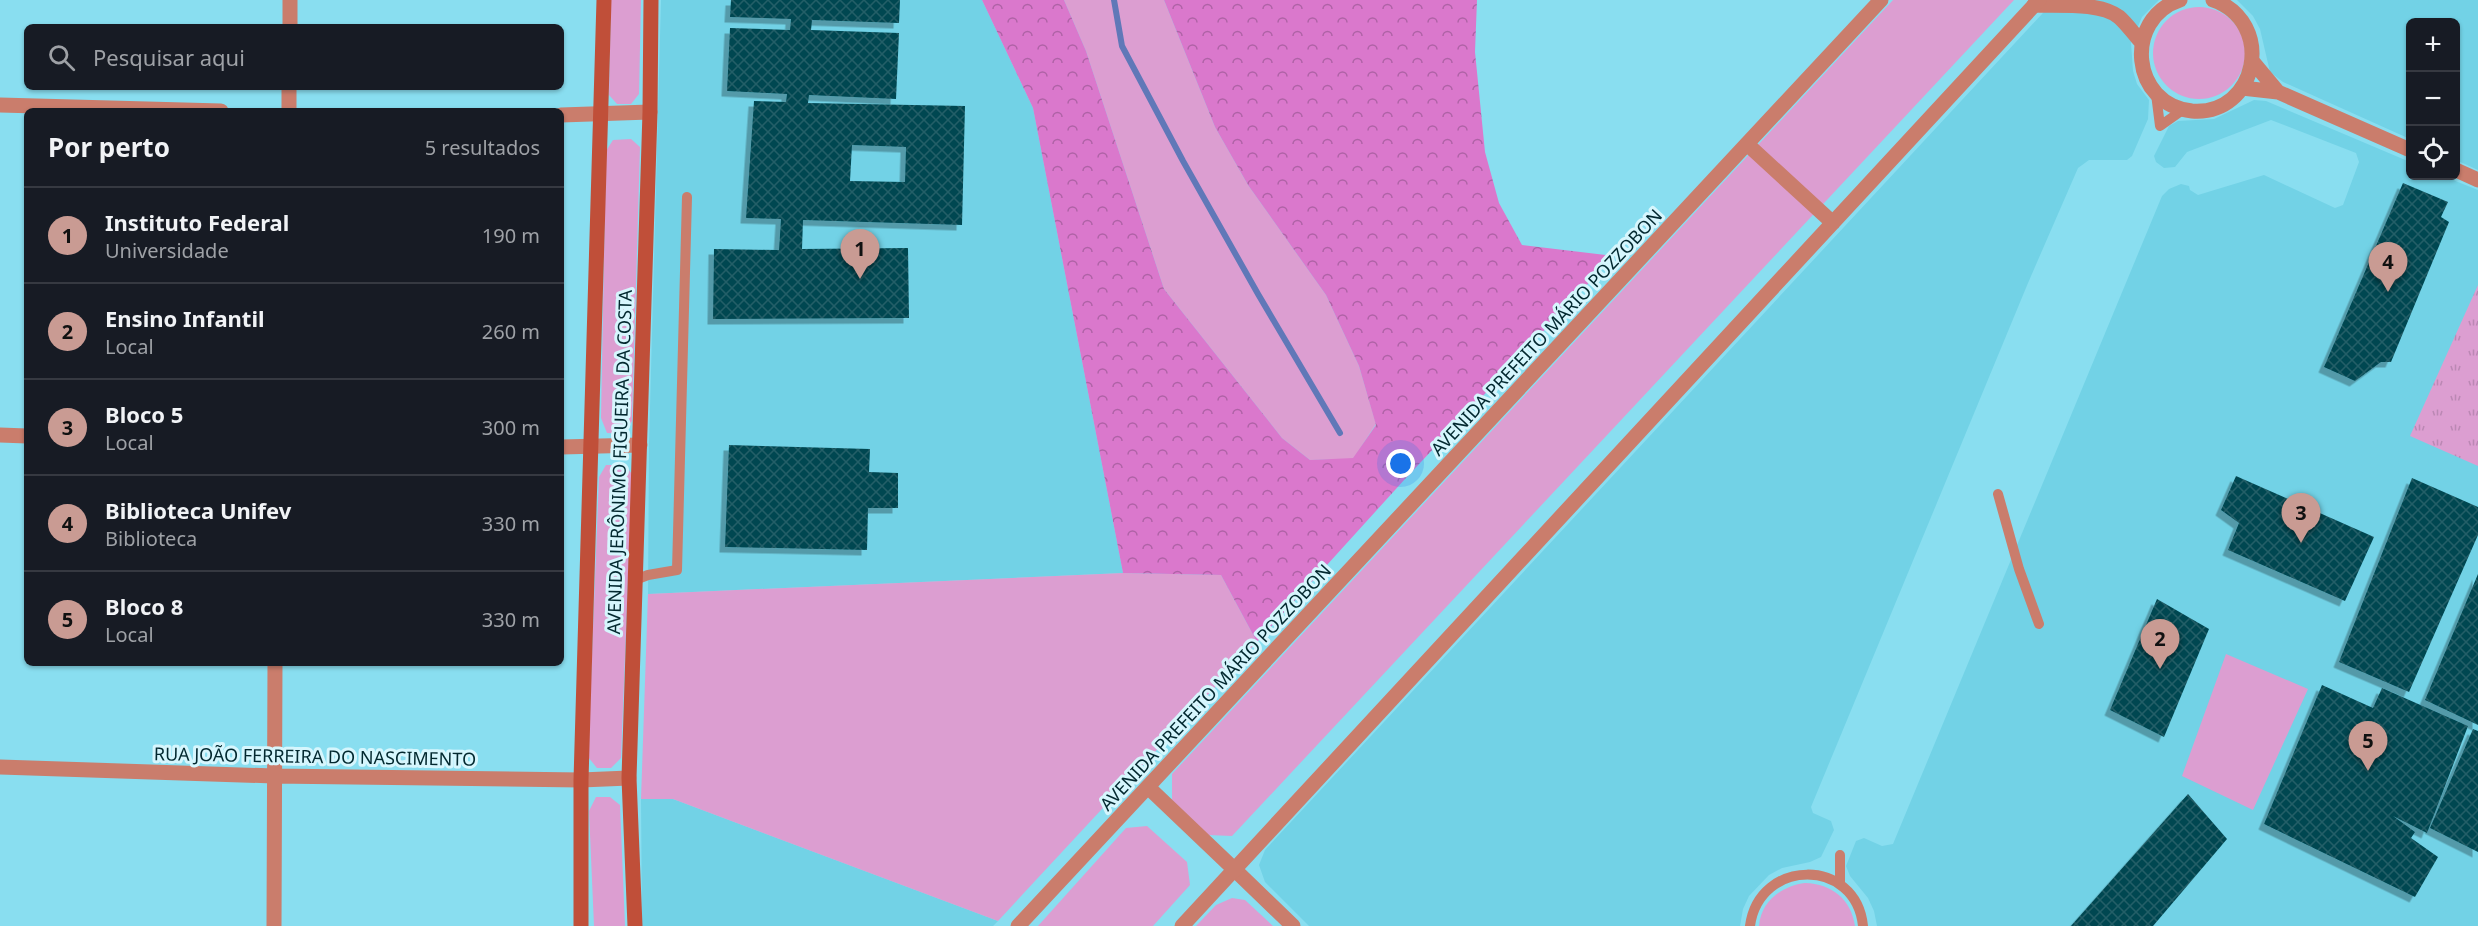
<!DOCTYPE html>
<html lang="pt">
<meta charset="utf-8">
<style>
:root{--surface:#171b24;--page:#20242c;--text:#f1f3f6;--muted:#9ea1a6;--line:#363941;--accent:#c99b93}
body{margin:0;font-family:"Noto Sans",sans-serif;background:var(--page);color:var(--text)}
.controls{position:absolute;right:18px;top:18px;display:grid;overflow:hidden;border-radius:9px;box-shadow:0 2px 4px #0004}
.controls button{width:54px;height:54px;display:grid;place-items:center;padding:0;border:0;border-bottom:2px solid var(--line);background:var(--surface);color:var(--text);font:30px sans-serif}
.you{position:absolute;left:1401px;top:464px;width:21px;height:21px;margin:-15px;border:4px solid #fff;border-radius:50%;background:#1a73e8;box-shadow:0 0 0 9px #1a73e833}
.badge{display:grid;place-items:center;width:39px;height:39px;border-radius:50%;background:var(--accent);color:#111;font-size:20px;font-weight:700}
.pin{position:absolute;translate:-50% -50px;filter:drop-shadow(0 2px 3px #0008)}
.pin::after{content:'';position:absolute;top:32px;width:21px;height:18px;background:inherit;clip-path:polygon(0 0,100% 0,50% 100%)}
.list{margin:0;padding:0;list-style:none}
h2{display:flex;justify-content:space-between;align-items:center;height:78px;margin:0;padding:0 24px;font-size:26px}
h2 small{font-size:20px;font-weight:400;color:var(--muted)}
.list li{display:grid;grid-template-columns:39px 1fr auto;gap:18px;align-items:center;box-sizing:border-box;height:96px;padding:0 24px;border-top:2px solid var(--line)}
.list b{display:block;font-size:22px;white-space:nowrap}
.list p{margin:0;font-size:20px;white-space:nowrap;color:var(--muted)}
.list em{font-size:20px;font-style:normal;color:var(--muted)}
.icon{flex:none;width:33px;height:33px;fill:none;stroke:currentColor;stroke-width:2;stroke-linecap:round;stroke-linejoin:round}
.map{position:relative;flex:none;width:2478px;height:926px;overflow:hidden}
.search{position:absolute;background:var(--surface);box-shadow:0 2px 4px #0004;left:24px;top:24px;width:540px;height:66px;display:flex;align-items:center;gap:15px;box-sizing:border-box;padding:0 21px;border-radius:9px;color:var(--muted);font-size:22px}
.panel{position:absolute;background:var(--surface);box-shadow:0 2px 4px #0004;left:24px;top:108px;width:540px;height:558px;border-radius:9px}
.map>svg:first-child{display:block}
.built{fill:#72d2e6}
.grass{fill:#dc9ed1}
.forest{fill:url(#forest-crowns)}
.park{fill:url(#park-tufts)}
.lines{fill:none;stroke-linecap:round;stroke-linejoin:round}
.stream{stroke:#6078b8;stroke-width:6}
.building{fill:url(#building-cross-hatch);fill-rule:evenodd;filter:url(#shadow)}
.service{stroke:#ca7d6c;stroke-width:10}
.minor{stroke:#ca7d6c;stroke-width:15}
.tertiary{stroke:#ca7d6c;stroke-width:15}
.secondary{stroke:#c04f39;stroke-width:15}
.labels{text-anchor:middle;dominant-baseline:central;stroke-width:6;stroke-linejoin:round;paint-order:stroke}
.street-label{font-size:18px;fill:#02282f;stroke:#d6f6fd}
</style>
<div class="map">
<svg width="2478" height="926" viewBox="0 0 2478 926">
<defs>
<pattern id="forest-crowns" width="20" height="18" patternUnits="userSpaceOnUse" patternTransform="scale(1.5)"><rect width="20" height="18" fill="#da78cc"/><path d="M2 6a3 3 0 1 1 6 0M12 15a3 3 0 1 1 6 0" fill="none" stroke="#af62a6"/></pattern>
<pattern id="park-tufts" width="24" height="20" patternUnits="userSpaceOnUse" patternTransform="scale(1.5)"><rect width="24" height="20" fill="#dc9ed1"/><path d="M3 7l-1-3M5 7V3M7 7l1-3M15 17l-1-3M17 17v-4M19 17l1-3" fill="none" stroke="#bb88b4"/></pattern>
<pattern id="building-cross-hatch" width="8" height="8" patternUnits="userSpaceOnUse" patternTransform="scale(1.5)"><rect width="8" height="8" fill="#004651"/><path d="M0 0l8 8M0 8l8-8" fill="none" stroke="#245e67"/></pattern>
<filter id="shadow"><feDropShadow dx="-5.5" dy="5.5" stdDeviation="0" flood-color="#0004"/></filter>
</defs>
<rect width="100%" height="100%" fill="#89def0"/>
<path class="built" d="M661,0H982L1033,108L1123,573L648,594L649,445Z
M2055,0H2159L2142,17L2131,43L2133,71L2137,84L2149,100L2148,119L2132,156L2127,160H2089L2078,168L2028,283L1811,807L1813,813L1831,821L1834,830L1821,857L1810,862L1782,868L1769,875L1749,896L1743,909L1740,926H1309L1265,882L1259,865L1265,850Z
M2237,0H2478V170L2456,160V22H2410V139L2283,82L2270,72L2260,29L2253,16Z
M2254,100L2266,101L2410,162V176H2443L2478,190V926H1877L1874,911L1868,898L1850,876L1846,866L1856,841L1864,838L1882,846L1893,844L2162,196L2169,189L2181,184L2189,186L2190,190L2198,195L2264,175L2335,208L2343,205L2359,162L2356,153L2271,120L2187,152L2175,167L2164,168L2156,162L2154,156L2169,126L2178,121L2214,119Z
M641,799H673L998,921L993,926H642Z"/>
<path class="grass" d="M611,0H641L639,94L631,104H617L609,95Z
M1064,0H1164L1215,127L1248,185L1326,295L1359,366L1376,424L1353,459L1310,460L1282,438L1164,289L1086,51Z
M1893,0H2014L1232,836L1208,835L1172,800V774Z
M2153 53a46 46 0 1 1 92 0a46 46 0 1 1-92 0Z
M631,139L640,147L632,421L624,434L607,433L601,418L606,151L613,140Z
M606,465H625L632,474L621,758L611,768H597L588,757L599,477Z
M1123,573L1221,575L1257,642L998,921L673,799H641L648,594Z
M2226,654L2308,689L2253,810L2182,776Z
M596,797H610L620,805L625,926H594L589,811Z
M1147,826L1187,862L1190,885L1153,926H1038L1126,828Z
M1805,883C1832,884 1851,899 1855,926H1759C1761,901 1782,886 1805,883Z
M1232,898L1245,900L1273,926H1196L1216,905Z"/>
<path class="forest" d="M982,0H1064L1086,51L1164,289L1282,438L1310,460L1353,458L1376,425L1359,366L1326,295L1248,185L1215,127L1164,0H1477L1475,52L1485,152L1499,203L1522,245L1614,256L1405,479L1257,642L1221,575L1123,573L1033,108Z"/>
<path class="park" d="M2478,285V466L2410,436Z"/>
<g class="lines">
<path class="stream" d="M1114,0L1122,46L1183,161L1258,294L1340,433"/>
</g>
<path class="building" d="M731,0H900L899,23L812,20L811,30L899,33L896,99L809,95L808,103L965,106L962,225L803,220L802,249L908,248L909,318L713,319L714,249L779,250L781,219L746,218L754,101L786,102L787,94L727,91L730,28L790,30L791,19L730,17ZM852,145L906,147L905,182L850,181Z
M2403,183L2448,202L2441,217L2449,222L2391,362H2381L2355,381L2324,367Z
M729,445L870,449L869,472L898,473V508H868L867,550L725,547Z
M2236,476L2374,537L2345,601L2228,550L2239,523L2221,510Z
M2412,478L2478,507V535L2409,692L2339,662Z
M2478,574V725L2425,700Z
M2157,599L2209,629L2164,737L2110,710Z
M2322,685L2373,708L2382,688L2468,726L2427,833L2393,816L2415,832L2411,838L2438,857L2415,897L2264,824Z
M2473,729L2478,731V852L2430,828Z
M2188,794L2227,839L2153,926H2071Z"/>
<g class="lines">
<path class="service" d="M2156,94L2160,126L2184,109
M1998,494L2019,569L2039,624
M635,580L648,575L677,570L687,197
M1840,884V855
M1750,926C1759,858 1856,857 1863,926"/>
<path class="minor" d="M2180,0C2123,19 2131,105 2192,111C2258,116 2276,22 2213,0
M2034,5C2058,6 2100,2 2119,17C2127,24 2134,34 2141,42
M290,27V0
M2253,62L2278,92
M2242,88L2278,92L2410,150
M0,105L221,111
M289,111V87
M561,115L650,112
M2456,170L2478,180
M0,435L27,436
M561,447L640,445
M0,767L274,776L581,780L629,778
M1235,870L1293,926
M274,926L275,663"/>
<path class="tertiary" d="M1747,144L1833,223
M1149,788L1235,870
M1018,926L1881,0
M1182,926L2039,0"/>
<path class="secondary" d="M581,926V780L604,0
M635,926L629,778L650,112L651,0"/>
</g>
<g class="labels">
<g class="street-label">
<text transform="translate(1546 332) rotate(-47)">AVENIDA PREFEITO MÁRIO POZZOBON</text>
<text transform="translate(619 462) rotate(-88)">AVENIDA JERÔNIMO FIGUEIRA DA COSTA</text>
<text transform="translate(1215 687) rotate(-47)">AVENIDA PREFEITO MÁRIO POZZOBON</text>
<text transform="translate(315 756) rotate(1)">RUA JOÃO FERREIRA DO NASCIMENTO</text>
</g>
</g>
</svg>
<div class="controls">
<button>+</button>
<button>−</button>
<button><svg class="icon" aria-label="locate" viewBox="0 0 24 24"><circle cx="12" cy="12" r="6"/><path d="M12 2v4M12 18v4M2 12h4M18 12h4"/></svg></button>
</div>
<div class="you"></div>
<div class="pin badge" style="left:860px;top:279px">1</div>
<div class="pin badge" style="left:2160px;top:669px">2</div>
<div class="pin badge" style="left:2301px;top:543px">3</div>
<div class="pin badge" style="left:2388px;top:292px">4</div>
<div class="pin badge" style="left:2368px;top:771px">5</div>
<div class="search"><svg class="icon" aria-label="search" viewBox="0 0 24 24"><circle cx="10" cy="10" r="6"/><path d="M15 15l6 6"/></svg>Pesquisar aqui</div>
<section class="panel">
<h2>Por perto<small>5 resultados</small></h2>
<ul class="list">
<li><span class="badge">1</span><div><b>Instituto Federal</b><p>Universidade</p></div><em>190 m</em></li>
<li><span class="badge">2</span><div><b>Ensino Infantil</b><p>Local</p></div><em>260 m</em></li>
<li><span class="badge">3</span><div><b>Bloco 5</b><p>Local</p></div><em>300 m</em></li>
<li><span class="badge">4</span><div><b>Biblioteca Unifev</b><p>Biblioteca</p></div><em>330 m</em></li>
<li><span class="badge">5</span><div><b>Bloco 8</b><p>Local</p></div><em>330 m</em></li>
</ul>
</section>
</div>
